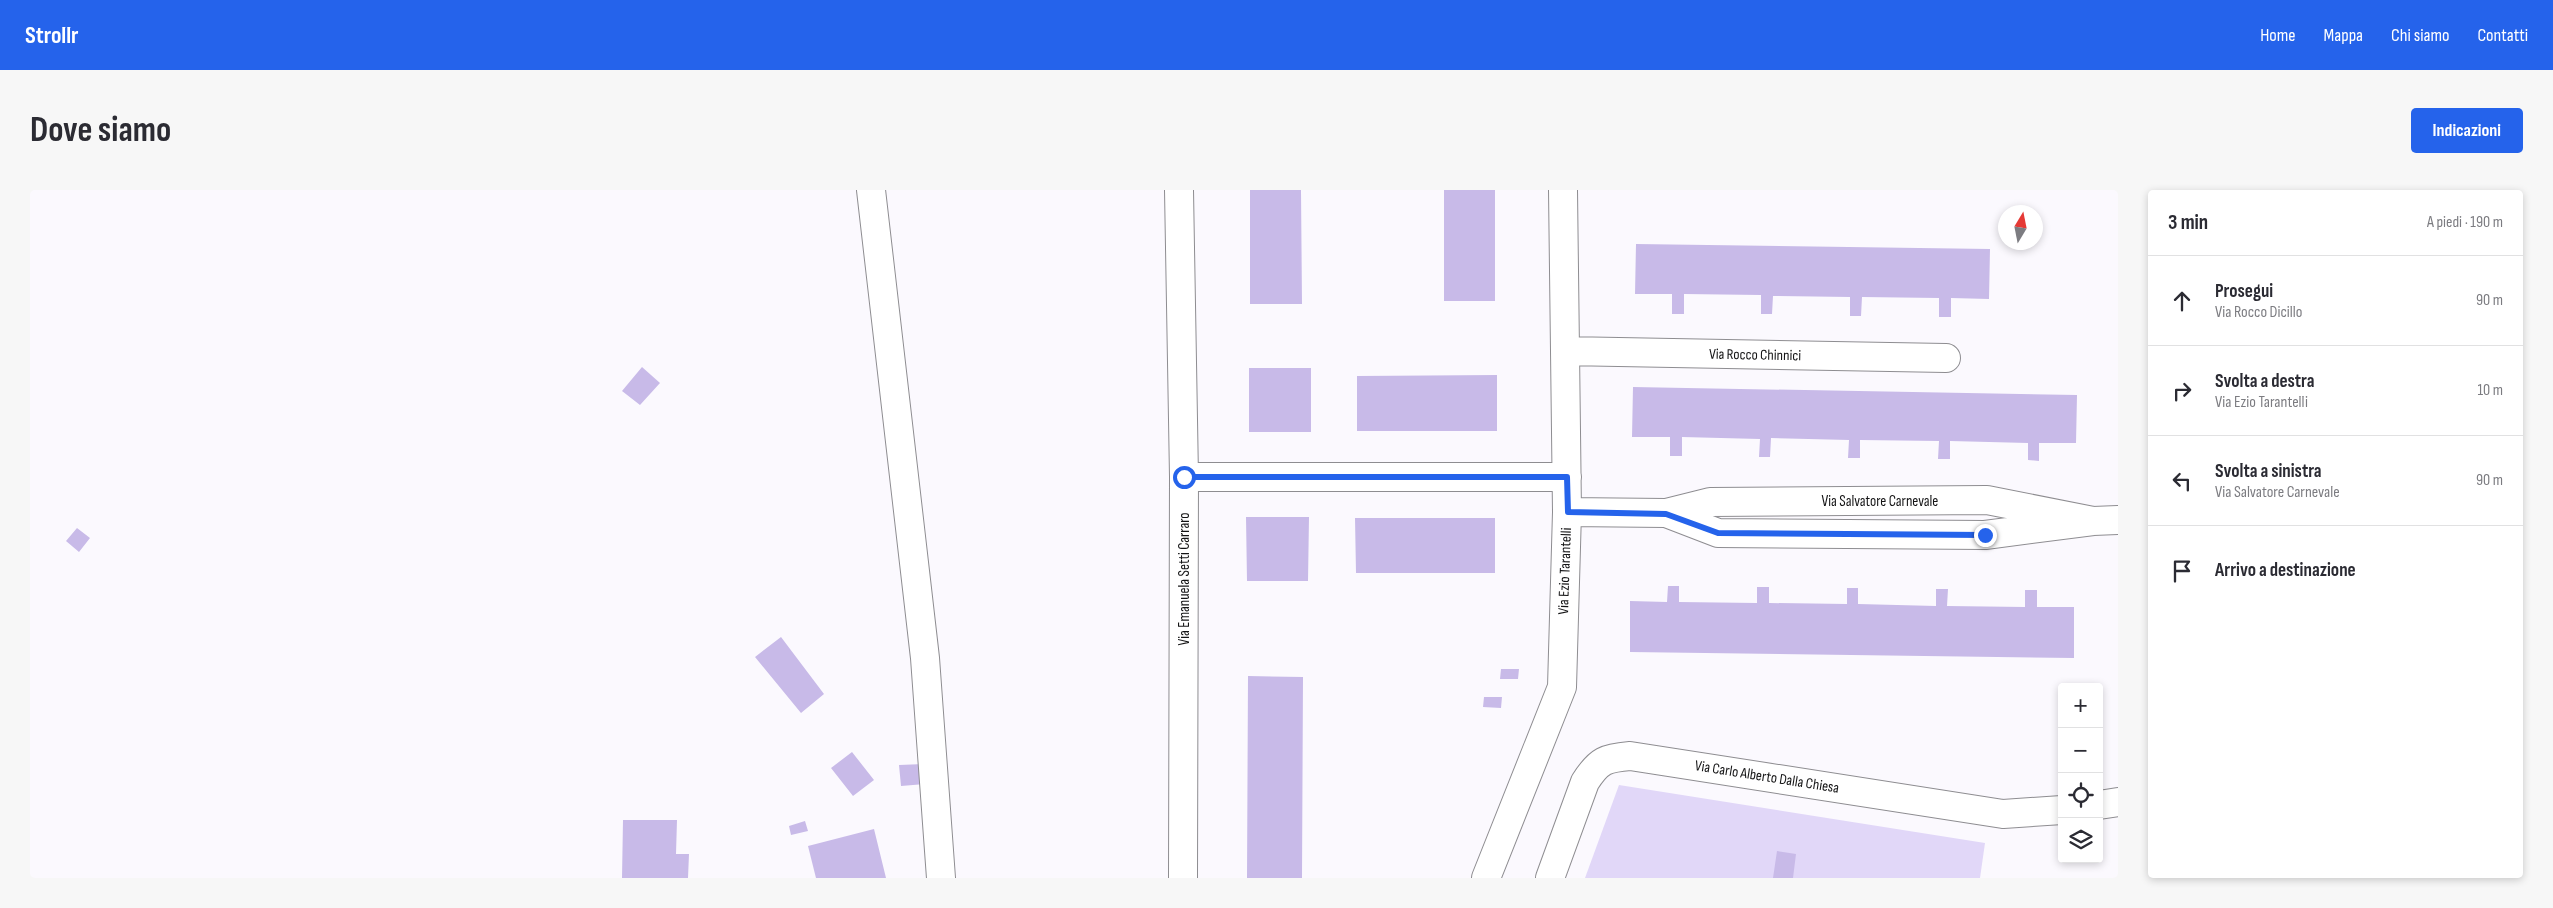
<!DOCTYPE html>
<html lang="it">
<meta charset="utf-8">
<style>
:root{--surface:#fff;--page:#f7f7f7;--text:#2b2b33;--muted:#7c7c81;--line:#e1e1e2;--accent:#2563eb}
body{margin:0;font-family:"Sofia Sans Condensed",sans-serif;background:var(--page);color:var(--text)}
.controls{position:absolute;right:15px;bottom:15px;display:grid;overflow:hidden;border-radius:5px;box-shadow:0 2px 8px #0003}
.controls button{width:45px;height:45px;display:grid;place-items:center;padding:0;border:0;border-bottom:1px solid var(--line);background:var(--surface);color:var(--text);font:25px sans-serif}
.compass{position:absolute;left:1968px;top:15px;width:45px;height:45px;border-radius:50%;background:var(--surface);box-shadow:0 2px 8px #0003;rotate:10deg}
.stop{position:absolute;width:15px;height:15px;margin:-11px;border:4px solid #2563eb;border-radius:50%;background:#fff}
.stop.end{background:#2563eb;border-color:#fff;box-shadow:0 1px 5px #0008}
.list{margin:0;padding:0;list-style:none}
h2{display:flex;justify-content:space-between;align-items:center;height:65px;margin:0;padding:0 20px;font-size:21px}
h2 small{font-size:16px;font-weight:400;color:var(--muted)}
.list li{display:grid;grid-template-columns:32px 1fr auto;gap:15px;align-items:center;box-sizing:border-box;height:90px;padding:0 20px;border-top:1px solid var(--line)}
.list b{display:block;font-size:19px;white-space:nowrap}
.list p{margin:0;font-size:16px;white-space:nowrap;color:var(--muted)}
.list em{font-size:16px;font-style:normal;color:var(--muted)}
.icon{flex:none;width:28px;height:28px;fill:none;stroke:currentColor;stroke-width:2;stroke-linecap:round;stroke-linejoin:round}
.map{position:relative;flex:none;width:2088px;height:688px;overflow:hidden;border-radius:5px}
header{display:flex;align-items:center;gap:30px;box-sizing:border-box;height:70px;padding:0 25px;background:var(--accent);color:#fff}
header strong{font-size:24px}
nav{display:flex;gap:28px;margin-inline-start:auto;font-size:18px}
.intro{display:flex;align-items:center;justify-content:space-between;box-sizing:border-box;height:120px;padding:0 30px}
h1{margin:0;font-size:35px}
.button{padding:12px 22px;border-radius:5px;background:var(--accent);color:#fff;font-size:18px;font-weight:700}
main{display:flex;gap:30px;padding:0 30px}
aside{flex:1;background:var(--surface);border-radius:5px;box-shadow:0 2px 8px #0003}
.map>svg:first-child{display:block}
.green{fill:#e1d7f8}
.building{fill:#c8bae8}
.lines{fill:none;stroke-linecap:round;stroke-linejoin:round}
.minor-casing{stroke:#8e8d91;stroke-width:30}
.minor{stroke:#fff;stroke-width:28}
.route{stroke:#2563eb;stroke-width:6}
.labels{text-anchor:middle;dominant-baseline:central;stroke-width:4.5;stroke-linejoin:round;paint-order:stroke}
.street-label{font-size:15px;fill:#131314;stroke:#fff}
</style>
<header>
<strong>Strollr</strong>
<nav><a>Home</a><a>Mappa</a><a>Chi siamo</a><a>Contatti</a></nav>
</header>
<div class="intro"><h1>Dove siamo</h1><a class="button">Indicazioni</a></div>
<main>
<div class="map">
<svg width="2088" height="688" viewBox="0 0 2088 688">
<rect width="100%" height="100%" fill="#fbf9fe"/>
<path class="green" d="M1589,595L1955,653L1950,688H1555Z"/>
<path class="building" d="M1220,0H1271L1272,114H1220Z
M1414,0H1465V111H1414Z
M1606,54L1960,59L1959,109L1921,108V127H1909V108L1832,107L1831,126H1820V107L1743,106L1742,124H1731V105L1654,104V124H1642V104H1605Z
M612,177L630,193L610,215L592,201Z
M1219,178H1281V242H1219Z
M1467,185V241H1327V186Z
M1603,197L2047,205L2046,253H2009V271L1998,270V253L1920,251V269H1908L1909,251L1830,250V268H1818L1819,250L1741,248L1740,267H1729L1730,249L1652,247V266H1640V247H1602Z
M1216,327H1279L1278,391H1217Z
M1325,328H1465V383H1326Z
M47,338L60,348L49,362L36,351Z
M1638,396H1649V412L1727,413V397H1739V413L1817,414V398H1828V414L1906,416V399H1918L1917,416L1995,417V400H2007V417H2044V468L1600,462V411L1637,412Z
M751,447L794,504L771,523L725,467Z
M1471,479H1489L1488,489H1470Z
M1218,486L1273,487L1272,688H1217Z
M1454,507H1472L1471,518L1453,517Z
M822,562L844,590L823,606L801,578Z
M894,574L895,594L871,596L869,575Z
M593,630H647L646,664H659L658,688H592Z
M775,631L778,641L761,645L759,636Z
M844,639L856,688H786L778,656Z
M1747,661L1766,664L1763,688H1743Z"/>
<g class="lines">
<g class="minor-casing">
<path id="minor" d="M841,0L895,468L911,688
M1149,0L1154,287L1153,688
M1535,161L1916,168
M1154,287H1537
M1537,322L1636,323L1680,312L1957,310L2063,331
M1636,323L1688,343L1955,345L2063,331L2088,330
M2069,615L2088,612
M1456,688L1532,497L1537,322L1533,0
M1520,688L1555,592C1569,570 1576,568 1600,566L1973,624L2032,620"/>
</g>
<use href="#minor" class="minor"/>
</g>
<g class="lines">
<path class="route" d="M1154,287H1537L1538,322L1636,324L1688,343L1955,345"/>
</g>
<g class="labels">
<g class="street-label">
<text transform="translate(1725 165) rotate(1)">Via Rocco Chinnici</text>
<text x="1850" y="311">Via Salvatore Carnevale</text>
<text transform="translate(1535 381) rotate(-88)">Via Ezio Tarantelli</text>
<text transform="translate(1154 389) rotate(-90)">Via Emanuela Setti Carraro</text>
<text transform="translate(1737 587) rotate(9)">Via Carlo Alberto Dalla Chiesa</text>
</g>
</g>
</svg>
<div class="controls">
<button>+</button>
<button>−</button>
<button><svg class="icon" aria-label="locate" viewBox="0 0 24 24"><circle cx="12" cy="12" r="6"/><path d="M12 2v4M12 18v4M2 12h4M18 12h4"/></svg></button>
<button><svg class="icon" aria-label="layers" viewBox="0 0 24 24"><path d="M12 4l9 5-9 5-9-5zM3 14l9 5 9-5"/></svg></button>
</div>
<svg class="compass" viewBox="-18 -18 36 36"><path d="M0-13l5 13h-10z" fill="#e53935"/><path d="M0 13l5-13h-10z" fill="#7c7c81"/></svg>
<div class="stop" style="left:1154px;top:287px"></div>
<div class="stop end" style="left:1955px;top:345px"></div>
</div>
<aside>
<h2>3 min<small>A piedi · 190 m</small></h2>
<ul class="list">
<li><svg class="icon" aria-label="ahead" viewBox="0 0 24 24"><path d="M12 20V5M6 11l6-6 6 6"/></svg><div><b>Prosegui</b><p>Via Rocco Dicillo</p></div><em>90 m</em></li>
<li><svg class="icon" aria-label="right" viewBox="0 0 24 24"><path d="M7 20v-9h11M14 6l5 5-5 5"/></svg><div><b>Svolta a destra</b><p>Via Ezio Tarantelli</p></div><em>10 m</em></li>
<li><svg class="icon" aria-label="left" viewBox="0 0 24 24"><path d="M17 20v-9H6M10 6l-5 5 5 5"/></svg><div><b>Svolta a sinistra</b><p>Via Salvatore Carnevale</p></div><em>90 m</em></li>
<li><svg class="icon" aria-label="arrive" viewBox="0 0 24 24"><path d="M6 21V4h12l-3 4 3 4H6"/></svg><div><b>Arrivo a destinazione</b></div></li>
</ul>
</aside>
</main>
